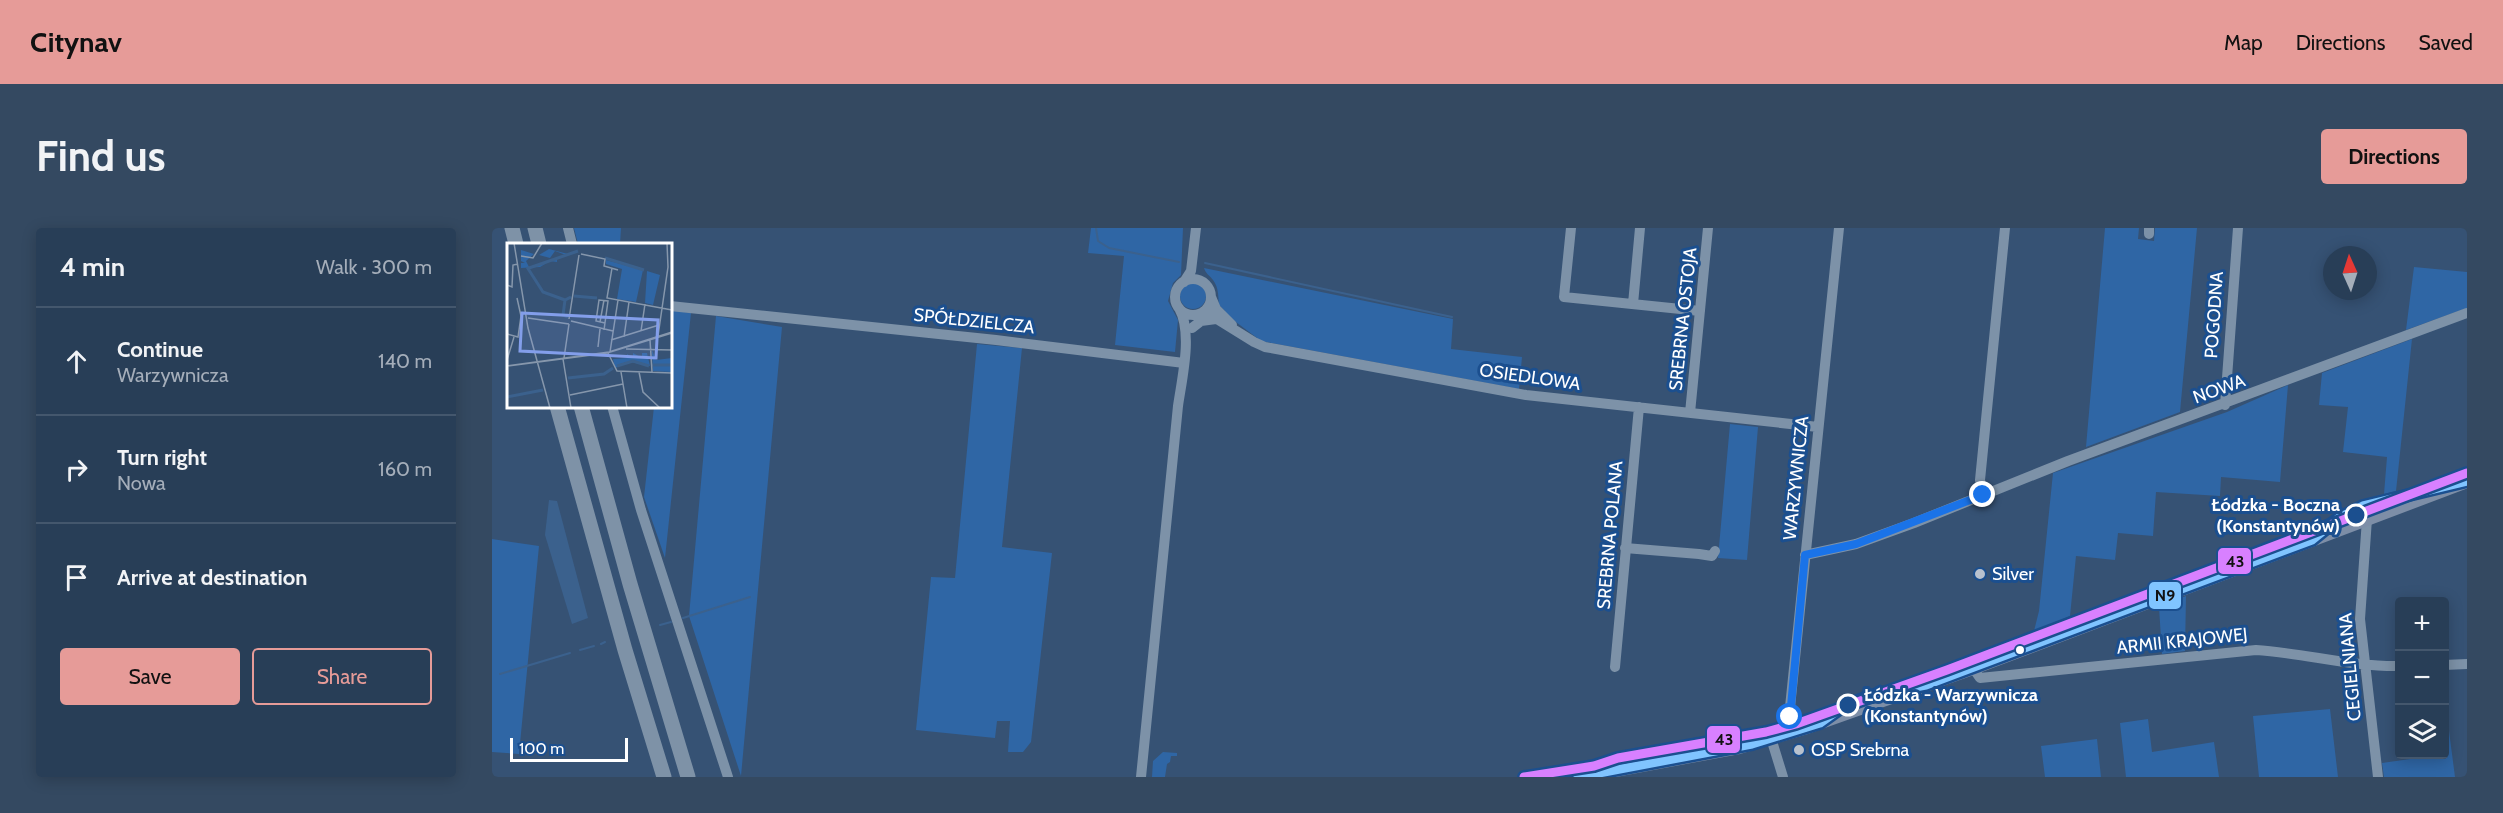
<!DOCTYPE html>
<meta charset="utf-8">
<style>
:root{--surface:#283e57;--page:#344961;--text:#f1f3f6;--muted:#a5aeba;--line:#44576d;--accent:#e69b98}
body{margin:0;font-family:Cabin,sans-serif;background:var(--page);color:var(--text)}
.controls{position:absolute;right:18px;bottom:18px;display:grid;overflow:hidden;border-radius:6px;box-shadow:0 3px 15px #0003}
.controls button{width:54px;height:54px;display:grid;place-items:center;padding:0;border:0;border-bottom:2px solid var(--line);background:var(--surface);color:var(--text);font:30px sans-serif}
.compass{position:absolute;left:1831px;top:18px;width:54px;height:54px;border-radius:50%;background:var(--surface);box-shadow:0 3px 15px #0003;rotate:357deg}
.scale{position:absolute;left:18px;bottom:15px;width:118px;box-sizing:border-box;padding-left:6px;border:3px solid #fff;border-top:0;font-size:16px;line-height:21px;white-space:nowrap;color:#fff;-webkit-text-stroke:4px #1b4f8f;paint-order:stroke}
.stop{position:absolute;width:18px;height:18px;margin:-14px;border:4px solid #1a73e8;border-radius:50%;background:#fff}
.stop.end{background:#1a73e8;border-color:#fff;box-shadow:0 2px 6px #0008}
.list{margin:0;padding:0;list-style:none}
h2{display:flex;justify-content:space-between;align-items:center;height:78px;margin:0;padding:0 24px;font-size:26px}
h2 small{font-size:20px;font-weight:400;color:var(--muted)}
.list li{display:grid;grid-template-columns:39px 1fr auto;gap:18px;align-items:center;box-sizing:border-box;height:108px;padding:0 24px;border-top:2px solid var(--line)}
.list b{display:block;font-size:22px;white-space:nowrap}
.list p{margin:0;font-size:20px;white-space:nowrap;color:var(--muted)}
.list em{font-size:20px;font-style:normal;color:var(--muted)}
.actions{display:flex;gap:12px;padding:18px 24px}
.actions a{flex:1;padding:14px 0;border:2px solid var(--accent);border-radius:6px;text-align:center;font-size:21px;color:var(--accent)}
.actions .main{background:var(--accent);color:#111}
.icon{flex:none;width:33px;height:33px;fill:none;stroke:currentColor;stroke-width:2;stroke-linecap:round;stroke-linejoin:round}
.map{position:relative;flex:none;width:1975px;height:549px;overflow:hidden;border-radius:6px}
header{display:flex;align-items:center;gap:36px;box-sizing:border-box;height:84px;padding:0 30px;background:var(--accent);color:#111}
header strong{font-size:28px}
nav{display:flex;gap:33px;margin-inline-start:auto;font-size:21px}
.intro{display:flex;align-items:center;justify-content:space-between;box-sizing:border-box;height:144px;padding:0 36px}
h1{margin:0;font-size:42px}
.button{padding:15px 27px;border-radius:6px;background:var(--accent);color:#111;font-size:21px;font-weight:700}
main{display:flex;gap:36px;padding:0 36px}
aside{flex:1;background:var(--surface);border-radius:6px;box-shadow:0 3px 15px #0003}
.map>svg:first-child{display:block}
.green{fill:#2f66a5}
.water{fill:#3b618d}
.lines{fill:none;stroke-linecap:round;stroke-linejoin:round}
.stream{stroke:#3b618d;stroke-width:2}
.minor{stroke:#7d92a8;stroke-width:10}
.major{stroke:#7d8ea7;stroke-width:14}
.highway{stroke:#7e92a7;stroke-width:15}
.bus-1-casing{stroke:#1b4f8f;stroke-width:14}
.bus-1{stroke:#80c4ff;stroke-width:9}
.tram-1-casing{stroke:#1b4f8f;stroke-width:14}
.tram-1{stroke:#d880ff;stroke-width:9}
.route{stroke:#1a73e8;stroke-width:8}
.stop-dot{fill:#1b4f8f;stroke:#fff;stroke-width:3}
.poi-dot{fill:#b9c2ce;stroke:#1b4f8f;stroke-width:2}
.bus-dot{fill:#fff;stroke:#1b4f8f;stroke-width:2}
.labels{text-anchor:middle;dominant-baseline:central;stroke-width:6;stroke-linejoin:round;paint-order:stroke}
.street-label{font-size:18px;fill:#fff;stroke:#1b4f8f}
.stop-label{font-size:18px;font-weight:bold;fill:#fff;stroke:#1b4f8f;text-anchor:end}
.poi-label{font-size:18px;fill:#fff;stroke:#1b4f8f;text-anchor:start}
.inset-river{fill:none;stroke:#3b618d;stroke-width:3}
.inset-road{fill:none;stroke:#8697ac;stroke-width:1.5}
.view{fill:#839eea;fill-opacity:0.15;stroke:#839eea;stroke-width:3}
.inset-edge{fill:none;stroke:#fff;stroke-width:3}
.line-badge{stroke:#1b4f8f;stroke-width:2}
.pale-badge-label{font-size:16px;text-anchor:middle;font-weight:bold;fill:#111}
</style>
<header>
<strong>Citynav</strong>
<nav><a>Map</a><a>Directions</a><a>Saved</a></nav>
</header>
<div class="intro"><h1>Find us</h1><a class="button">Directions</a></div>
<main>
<aside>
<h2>4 min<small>Walk · 300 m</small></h2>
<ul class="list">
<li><svg class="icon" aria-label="ahead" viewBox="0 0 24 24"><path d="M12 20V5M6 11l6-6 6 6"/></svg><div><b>Continue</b><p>Warzywnicza</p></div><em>140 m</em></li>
<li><svg class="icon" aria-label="right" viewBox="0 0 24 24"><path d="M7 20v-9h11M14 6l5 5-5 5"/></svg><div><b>Turn right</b><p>Nowa</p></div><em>160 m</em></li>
<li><svg class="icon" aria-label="arrive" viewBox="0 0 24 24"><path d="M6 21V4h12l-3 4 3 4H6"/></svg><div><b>Arrive at destination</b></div></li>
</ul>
<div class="actions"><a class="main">Save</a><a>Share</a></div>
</aside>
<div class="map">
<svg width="1975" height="549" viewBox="0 0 1975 549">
<rect width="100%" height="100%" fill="#365274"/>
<path class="green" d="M82,0H129L128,16H86Z
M599,0H691L689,47L681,55L676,73L686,92L683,124L623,117L632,28L596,25Z
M1613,0H1647L1646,11L1662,13L1663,0H1705L1688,184L1594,219Z
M1922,39L1975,44V80L1914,102Z
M712,40L961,91L959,121L1030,129L1027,161L769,113L732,85L733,83L727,77C726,68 727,60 721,52C717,47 714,46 712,40Z
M688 68a13 13 0 1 1 26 0a13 13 0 1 1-26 0Z
M179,82L199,85L173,330L152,269L162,179L178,178Z
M224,88L290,99L249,548L197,388Z
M1920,111L1904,263L1892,266L1895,229L1851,224L1856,179L1827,177L1830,145Z
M485,116L530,120L510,319L560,325L539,514L531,524H516L518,493H505L503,510L424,502L439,349L463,350Z
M1796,157L1788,254L1729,249L1728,268L1664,264L1661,308L1626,305L1623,332L1584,328L1578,388L1542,403L1547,383L1561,245L1735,184Z
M1238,196L1266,199L1255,332L1226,330Z
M0,311L47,318L27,526L0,524Z
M1694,368L1693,423L1670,426L1667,379Z
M1953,472L1963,549H1892L1890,535L1918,531V527L1952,526Z
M1838,481L1846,549H1767L1761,488Z
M1656,491L1660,524L1722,514L1727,549H1634L1628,495Z
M1605,511L1609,549H1553L1549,518Z
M671,524L685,525V528H679L678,534L675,536L673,549H660L661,533Z"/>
<path class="water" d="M57,272L65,273L96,390L80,396L53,307Z"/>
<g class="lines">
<path class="stream" d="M604,0L606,13L617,20L687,34
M713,35L960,89
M191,390L258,369
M168,397L179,394
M109,416L113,414
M88,422L102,418
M8,446L78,425"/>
<path class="minor" d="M76,0L80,16
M1079,0L1072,69L1208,83
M1657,6V0
M683 69a18 18 0 1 1 36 0a18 18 0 1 1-36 0Z
M692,54L699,43L704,0
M719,69L724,81L740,97
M1141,76L1148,0
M178,78L504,112L692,135
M712,83L762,114L773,119L1034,167L1326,199
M700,100L709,93L724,91
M1733,177L1746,0
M120,178L149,282L236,549
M1198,185L1216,0
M1491,268L1488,252L1513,0
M1875,291L1868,391L1886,549
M1133,320L1207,326L1220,328L1223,323
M1313,327L1364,316L1422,295L1576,233L1975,85
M1952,437L1975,436
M1123,439L1147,179
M1481,440L1488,450L1764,422C1812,425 1860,439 1908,438
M1300,504L1297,489L1347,0
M1279,510L1291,549
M649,549L686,178C690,150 701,105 687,80"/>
<path class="major" d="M1086,549L1247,519L1315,499L1481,440L1975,253"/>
<path class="highway" d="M20,0L24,16
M43,0L47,16
M65,178L133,422L172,549
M89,178L138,356L196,549"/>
<g class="bus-1-casing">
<path id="bus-1" d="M1086,549L1260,516L1328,495L1353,477L1385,466L1434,457L1820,312L1847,290L1871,278L1975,253"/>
</g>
<use href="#bus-1" class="bus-1"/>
<g class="tram-1-casing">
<path id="tram-1" d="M1032,549L1102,538L1126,530L1274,504L1304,496L1455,442L1975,245"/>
</g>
<use href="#tram-1" class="tram-1"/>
</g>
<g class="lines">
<path class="route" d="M1298,489L1313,327L1364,316L1491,267"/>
</g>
<g class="stop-dot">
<circle cx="1864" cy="287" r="10"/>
<circle cx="1356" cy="477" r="10"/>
</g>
<g class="poi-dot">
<circle cx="1488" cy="346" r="6"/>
<circle cx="1307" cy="522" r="6"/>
</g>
<circle class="bus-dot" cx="1528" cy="422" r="5"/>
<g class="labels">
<g class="street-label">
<text transform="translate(1722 87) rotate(-86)">POGODNA</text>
<text transform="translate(1191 91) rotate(-84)">SREBRNA OSTOJA</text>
<text transform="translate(482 93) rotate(6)">SPÓŁDZIELCZA</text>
<text transform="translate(1038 149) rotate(8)">OSIEDLOWA</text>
<text transform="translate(1727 161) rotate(-20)">NOWA</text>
<text transform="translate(1304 250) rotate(-84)">WARZYWNICZA</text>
<text transform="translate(1118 307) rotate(-85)">SREBRNA POLANA</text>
<text transform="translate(1690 413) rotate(-6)">ARMII KRAJOWEJ</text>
<text transform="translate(1858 439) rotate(-95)">CEGIELNIANA</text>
</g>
<g class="stop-label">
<text x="1848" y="277">Łódzka - Boczna<tspan x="1848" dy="21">(Konstantynów)</tspan></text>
<text x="1372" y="467" text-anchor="start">Łódzka - Warzywnicza<tspan x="1372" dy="21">(Konstantynów)</tspan></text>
</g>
<g class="poi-label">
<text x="1500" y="346">Silver</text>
<text x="1319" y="522">OSP Srebrna</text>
</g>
</g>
<g transform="translate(15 15)">
<rect width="165" height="165" fill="#365274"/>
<path d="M42,6L61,11L72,8L50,16V19L43,18L33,24L14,25V20H18L14,18V7L27,11L19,18L22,24L59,12L48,8L43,15L32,12ZM99,17L136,27L129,59L110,56L115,26L99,21ZM140,28L153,32L146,62L138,60ZM145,107L149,117L165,115V129L146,128ZM126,110L135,115V110H140L143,123L123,119L108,125L106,116L120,115V111L126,115Z" fill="#2f66a5"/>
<path class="inset-river" d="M98,15L137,27M20,24L36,49L58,57L64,54M22,25L71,8M67,53L90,55M58,57L56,72L61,74M145,122H165M110,123L126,118L142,123M61,135L97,131L106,125M0,154L36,147"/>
<path class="inset-road" d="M7,0L21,85L43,165M74,11L98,16L97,23L111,27M14,13L26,15L35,0M105,25L100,55L165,67M0,42L5,44L6,22L11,21M21,75L62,81M62,76L72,12M64,78L106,88M93,79L97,57M97,87L101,58L92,57L89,78L98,80M134,88L138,61M0,91L11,94L14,73L10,55M151,93L161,24L160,0M117,94L122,59M104,97L152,82M143,97L145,129M91,104L93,86M119,106L165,107M103,109L111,57M101,110L110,128L165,130M57,115L62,81M56,116L64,165M0,117L7,94M0,123L100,110L165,90M0,123L102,109L165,89M114,129L120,165M132,129L136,149L153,165M63,152L116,141"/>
<path class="view" d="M15,70L151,77L149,115L13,108Z"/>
<rect width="165" height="165" class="inset-edge"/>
</g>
<g class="line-badge">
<rect x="1725" y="319" width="35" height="28" rx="6" fill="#d880ff"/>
<rect x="1656" y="353" width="34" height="29" rx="6" fill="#80c4ff"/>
<rect x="1214" y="497" width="35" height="29" rx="6" fill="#d880ff"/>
</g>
<g class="pale-badge-label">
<text x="1743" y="339">43</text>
<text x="1673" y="373">N9</text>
<text x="1232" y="517">43</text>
</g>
</svg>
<div class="controls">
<button>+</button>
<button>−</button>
<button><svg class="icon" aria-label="layers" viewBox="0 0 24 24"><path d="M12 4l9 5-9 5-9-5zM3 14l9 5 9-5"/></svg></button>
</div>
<svg class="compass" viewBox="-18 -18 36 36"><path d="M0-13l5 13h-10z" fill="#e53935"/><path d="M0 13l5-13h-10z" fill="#a5aeba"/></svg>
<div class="scale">100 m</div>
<div class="stop" style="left:1298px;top:489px"></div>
<div class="stop end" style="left:1491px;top:267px"></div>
</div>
</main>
